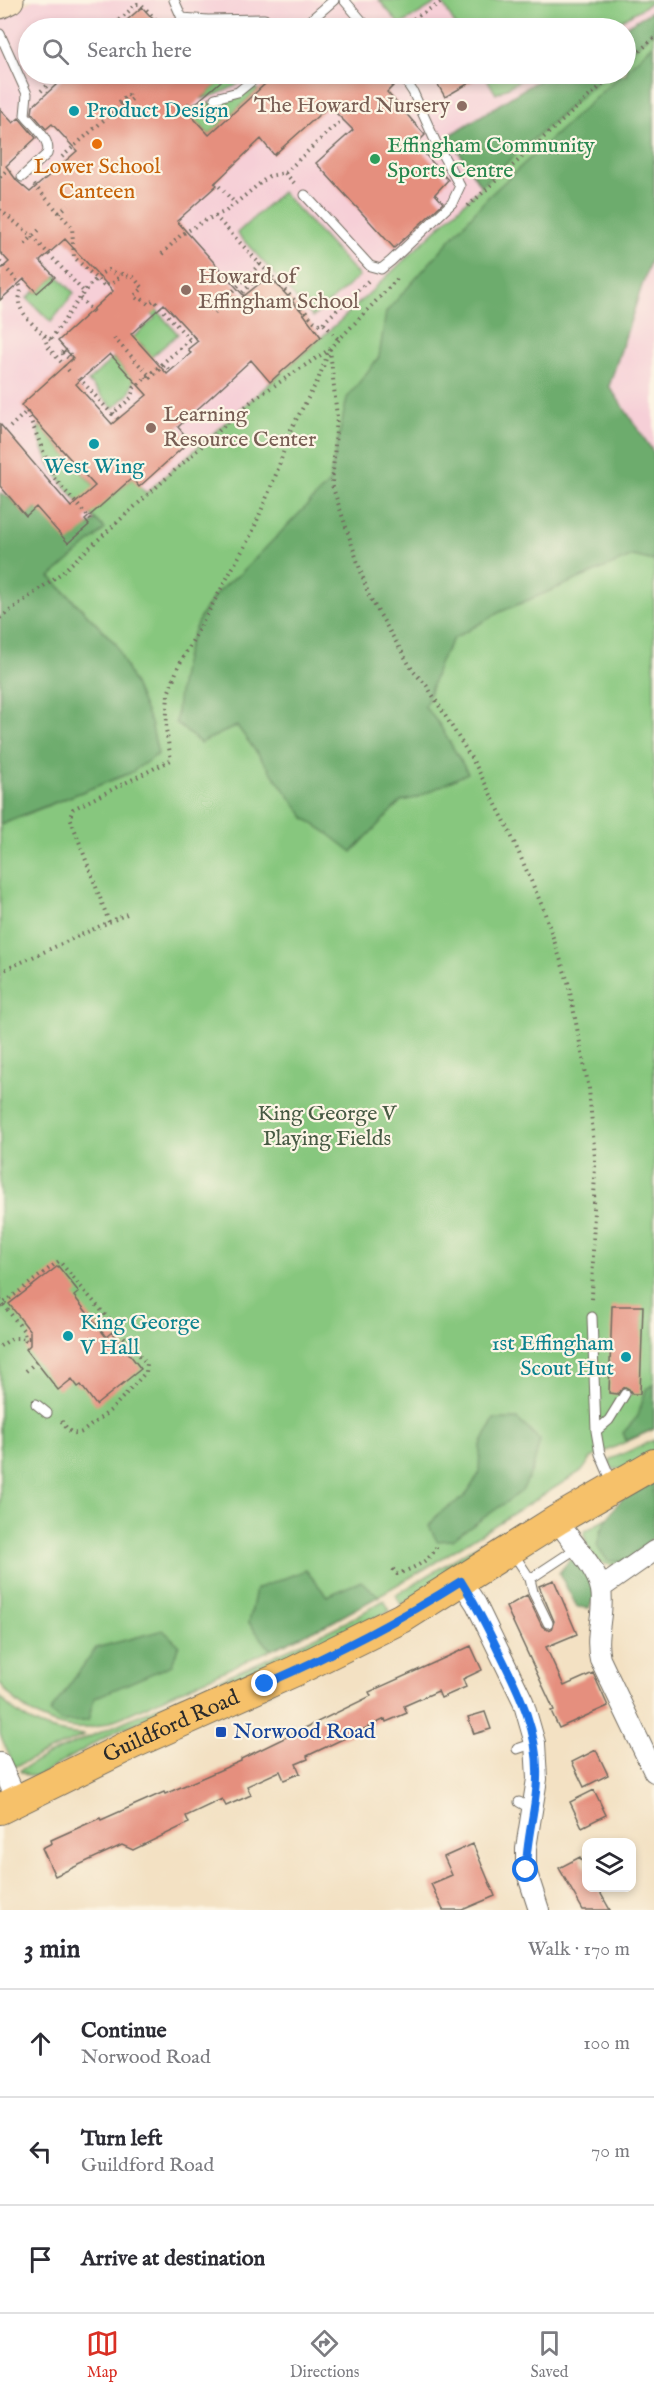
<!DOCTYPE html>
<meta charset="utf-8">
<style>
:root{--surface:#fff;--page:#f7f7f7;--text:#2b2b33;--muted:#7c7c81;--line:#e1e1e2;--accent:#d93025}
body{margin:0;font-family:"IM FELL English",serif;background:var(--page);color:var(--text)}
.controls{position:absolute;right:18px;bottom:18px;display:grid;overflow:hidden;border-radius:12px;box-shadow:0 3px 9px #0003}
.controls button{width:54px;height:54px;display:grid;place-items:center;padding:0;border:0;border-bottom:2px solid var(--line);background:var(--surface);color:var(--text);font:30px sans-serif}
.stop{position:absolute;width:18px;height:18px;margin:-14px;border:4px solid #1a73e8;border-radius:50%;background:#fff}
.stop.end{background:#1a73e8;border-color:#fff;box-shadow:0 2px 6px #0008}
.list{margin:0;padding:0;list-style:none}
h2{display:flex;justify-content:space-between;align-items:center;height:78px;margin:0;padding:0 24px;font-size:26px}
h2 small{font-size:20px;font-weight:400;color:var(--muted)}
.list li{display:grid;grid-template-columns:39px 1fr auto;gap:18px;align-items:center;box-sizing:border-box;height:108px;padding:0 24px;border-top:2px solid var(--line)}
.list b{display:block;font-size:22px;white-space:nowrap}
.list p{margin:0;font-size:20px;white-space:nowrap;color:var(--muted)}
.list em{font-size:20px;font-style:normal;color:var(--muted)}
.icon{flex:none;width:33px;height:33px;fill:none;stroke:currentColor;stroke-width:2;stroke-linecap:round;stroke-linejoin:round}
.map{position:relative;flex:none;width:654px;height:1910px;overflow:hidden}
.search{position:absolute;background:var(--surface);box-shadow:0 3px 9px #0003;left:18px;right:18px;top:18px;height:66px;display:flex;align-items:center;gap:15px;box-sizing:border-box;padding:0 21px;border-radius:33px;color:var(--muted);font-size:22px}
.sheet{height:402px;background:var(--surface)}
nav{display:flex;justify-content:space-around;align-items:center;box-sizing:border-box;height:84px;border-top:2px solid var(--line);background:var(--surface);font-size:16px;color:var(--muted)}
nav a{display:grid;justify-items:center;gap:3px}
nav .on{color:var(--accent)}
.map>svg:first-child{display:block}
.built{fill:#f6cfd7}
.green{fill:#87c77e;stroke:#597954;stroke-width:1.5}
.forest{fill:#6dac6d;stroke:#4c6c4c;stroke-width:1.5}
.building{fill:#e58f7e;fill-rule:evenodd}
.lines{fill:none;stroke-linecap:round;stroke-linejoin:round}
.lane-casing{stroke:#716b60;stroke-width:11}
.street-casing{stroke:#716b60;stroke-width:22}
.secondary-casing{stroke:#716b60;stroke-width:29}
.primary-casing{stroke:#716b60;stroke-width:32}
.path{stroke:#716b60;stroke-width:4;stroke-dasharray:1.5 4.5;stroke-linecap:butt}
.lane{stroke:#fff;stroke-width:9}
.street{stroke:#fff;stroke-width:20}
.secondary{stroke:#fbe6c4;stroke-width:27}
.primary{stroke:#f6c16b;stroke-width:30}
.path-bridge{stroke:#716b60;stroke-width:4;stroke-dasharray:1.5 4.5;stroke-linecap:butt}
.route{stroke:#1a73e8;stroke-width:8}
.education-dot{fill:#8d6e63;stroke:#fcf5e5;stroke-width:2}
.culture-dot{fill:#0f9aa8;stroke:#fcf5e5;stroke-width:2}
.food-dot{fill:#e8710a;stroke:#fcf5e5;stroke-width:2}
.leisure-dot{fill:#2e9e5b;stroke:#fcf5e5;stroke-width:2}
.transit-dot{fill:#1a4fb4;stroke:#fcf5e5;stroke-width:2}
.labels{text-anchor:middle;dominant-baseline:central;stroke-width:4.5;stroke-linejoin:round;paint-order:stroke}
.education-label{font-size:22px;fill:#785e54;stroke:#fcf5e5;text-anchor:start}
.culture-label{font-size:22px;fill:#0d838f;stroke:#fcf5e5;text-anchor:start}
.leisure-label{font-size:22px;fill:#27864d;stroke:#fcf5e5;text-anchor:start}
.food-label{font-size:22px;fill:#c56008;stroke:#fcf5e5}
.park-label{font-size:22px;fill:#475a44;stroke:#fcf5e5}
.street-label{font-size:22px;fill:#2b2b2b;stroke:#fcf5e5}
.transit-label{font-size:22px;fill:#164399;stroke:#fcf5e5;text-anchor:start}
</style>
<div class="map">
<svg width="654" height="1910" viewBox="0 0 654 1910">
<rect width="100%" height="100%" fill="#fcf5e5"/>
<filter id="ink" filterUnits="userSpaceOnUse"><feTurbulence type="fractalNoise" baseFrequency=".0167" numOctaves="2"/><feDisplacementMap in="SourceGraphic" scale="12" xChannelSelector="R" yChannelSelector="G"/><feConvolveMatrix kernelMatrix="1 2 1 2 8 2 1 2 1" color-interpolation-filters="sRGB"/></filter>
<filter id="wash" filterUnits="userSpaceOnUse"><feTurbulence type="fractalNoise" baseFrequency=".008" numOctaves="4" result="noise"/><feDisplacementMap in="SourceGraphic" scale="24" xChannelSelector="R" yChannelSelector="G"/><feGaussianBlur stdDeviation="1.35" result="paint"/><feColorMatrix in="noise" values="0 0 0 0 0 0 0 0 0 0 0 0 0 0 0 0 0 1.4 0 .05"/><feComposite in="paint" operator="in"/></filter>
<g filter="url(#wash)">
<rect width="100%" height="100%" fill="#f3e1c3"/>
<path class="built" d="M33,0H654V10L623,28H28V74H548L449,136L481,186L341,320L50,576L10,498L0,493V17Z
M654,249V454L609,386Z"/>
<path class="green" d="M379,0H441L400,25Z
M449,0H654V1L608,28H457L443,4Z
M654,10V249L609,386L654,454V1429L591,1458L583,1470L423,1570L332,1622L122,1717C113,1720 104,1725 95,1727C59,1734 20,1712 0,1683V825L129,773L158,754L116,644L50,576L105,529C78,503 42,467 38,428L40,426L107,500L132,478L146,493L341,320L481,187L449,136L548,74H626V28H623Z
M219,74H252C237,87 221,94 201,99L223,79Z
M484,74H531L496,94Z
M254,87L258,90L209,135L184,107C201,111 203,104 217,101C234,97 239,98 254,87Z
M282,192L359,276L313,317L237,233Z
M57,275L74,293L51,322L27,298L35,291L37,293Z
M151,304L178,334L148,360L146,358L149,354L141,344L130,340L155,318L147,308Z
M113,358L134,380L129,394L113,408L88,381Z
M654,1440V1455L622,1469H613L609,1463L611,1459Z
M610,1516L600,1532L627,1561C602,1573 587,1556 584,1532Z
M502,1530L479,1555L401,1605L396,1595Z
M384,1600L390,1611L226,1687L118,1730L38,1776H28L21,1772L20,1770L48,1755L305,1642L352,1619Z
M0,1697C23,1723 51,1733 85,1735L14,1767L0,1734Z"/>
<path class="forest" d="M654,10V31L626,56V28H623Z
M654,44V249L609,386L654,453V561L633,556L500,612L453,639L440,661L425,707L439,724L468,773L416,798L401,801L352,852L326,832L306,819L237,726L200,743L176,723C180,668 189,606 240,574L329,483L347,398L379,357L386,312L488,197L621,74H626V70Z
M548,74H606L481,186L449,136Z
M0,493L10,498L26,516L50,495L89,525L96,520L105,529L50,577L116,644L151,723L158,754L130,773L0,824Z
M654,1385V1429L626,1441L623,1433L638,1416L646,1389Z
M494,1419H517L540,1440L533,1468L522,1491L452,1540L437,1541L429,1526L438,1514L465,1496L479,1474L480,1447Z
M654,1482V1537L627,1561H608L597,1546C601,1528 612,1506 628,1494C635,1489 646,1486 654,1482Z
M571,1558C584,1566 592,1581 596,1595L589,1608L577,1607L559,1573Z
M306,1570L327,1596L361,1581L379,1596L332,1622L271,1650L249,1623L256,1589Z
M163,1630L179,1645L172,1665L94,1698L88,1721L62,1722L50,1712L96,1648Z"/>
<g id="blocks">
<path class="building" d="M142,7L161,28H118Z
M68,74H229L187,111L209,135L276,74H389L397,82L387,92L425,135L416,144L448,180L435,194L443,203L394,248L316,163L353,130L329,106L274,155L261,139L215,183L217,185L177,221L244,296L269,276L303,313L321,337L270,382L251,360L178,427L190,441L139,487L132,478L85,520L89,525L68,543L36,507L26,516L0,486V424L71,507L95,486L21,405L73,358L58,341L113,291L65,239L40,261L55,277L37,293L24,279L0,300V270L9,262L0,252V109L13,123L19,118L36,138L6,166L17,181L30,192L77,151L52,124L46,129L32,113L33,106ZM164,304L198,341L188,349L191,353L167,374L131,334ZM110,354L147,395L112,424L76,384Z
M432,74H485L445,97Z
M58,1266L79,1292L74,1296L106,1337L112,1332L141,1369L96,1405L81,1385L78,1387L72,1379L58,1390L26,1349L30,1345V1331L9,1304Z
M612,1306H643L640,1394H632L629,1389L625,1387L617,1394L609,1393Z
M554,1580L577,1634L546,1647L564,1686L593,1673L608,1706L559,1728L551,1711L554,1710L506,1607L527,1595L542,1626L547,1630L551,1629L554,1621L539,1586Z
M471,1646L482,1670L463,1679L466,1687L441,1698L438,1691L404,1706L407,1713L386,1722L385,1719L307,1756L308,1759L296,1764L300,1773L284,1780L280,1771L247,1786L251,1795L226,1806L222,1799L186,1816L189,1823L133,1850L122,1845L55,1876L42,1848L52,1843L51,1840L100,1818L101,1820L164,1792L165,1794L241,1761V1759L371,1696L369,1692Z
M485,1712L491,1729L474,1734L468,1717Z
M596,1750L608,1775L584,1787L572,1762Z
M594,1790L606,1815L582,1827L570,1802Z
M473,1844L495,1896L462,1910H443L431,1884L452,1875L444,1857Z
M580,1857L586,1869V1887H597L610,1910H583L559,1868Z"/>
</g>
</g>
<g filter="url(#ink)">
<use href="#blocks" fill-opacity="0" stroke="#716b60" stroke-width="1.5"/>
<g class="lines">
<g class="lane-casing">
<path id="lane" d="M174,0L182,18L208,20L264,19L284,26L305,25L334,0
M344,0L368,28
M176,28L182,18
M0,34L27,94L25,115C33,126 52,139 47,154L22,177
M215,98L238,92L260,74
M305,195L370,266L381,269L391,261L452,203L460,186L437,145L413,92L401,74
M592,1317L596,1431L600,1454L612,1482
M36,1404L47,1413
M596,1431L609,1420L625,1394
M513,1553L530,1579L577,1548
M530,1579L533,1592L548,1623
M517,1749L535,1743
M519,1802L533,1810"/>
</g>
<g class="street-casing">
<path id="street" d="M557,1520C570,1541 597,1567 601,1590C605,1613 594,1635 600,1659L654,1772
M461,1581L476,1604L523,1701L535,1743L537,1779L526,1848V1870L539,1910
M601,1588L654,1551
M0,1763L17,1800"/>
</g>
<g class="secondary-casing">
<path id="secondary" d="M0,5L10,0"/>
</g>
<g class="primary-casing">
<g id="primary">
<path id="s1" d="M0,1809L132,1744L295,1671L402,1618L557,1520L654,1464"/>
</g>
</g>
<path class="path" d="M110,28L137,4H141L162,26
M398,28L445,0
M626,63L654,38
M41,91L61,74
M119,103L128,95L132,99L126,104L128,105
M187,104L198,107L204,104
M62,157L122,104
M285,173L296,185
M0,177L8,169
M215,182L235,203
M34,185L72,227L74,257L104,286L112,284L122,274L133,277L143,288L134,296L140,301
M468,206L614,74
M0,210L32,236L84,292
M59,213L68,205
M215,216L260,264L232,292L227,301L215,313
M25,244L39,230
M162,254L181,235L204,221L226,211L269,176L285,173L329,131L343,120
M0,262C6,269 14,276 19,284C23,290 19,296 19,302C20,315 43,335 53,341
M260,264L314,321L319,324L323,323L339,340
M250,274L255,280L241,294L246,299L250,295
M80,298L93,312
M142,299L148,304L154,300L190,340
M323,323L368,281
M44,336L48,347L69,371
M114,338L148,374
M51,339L87,288L102,273L108,270L119,275
M330,349L337,417L332,485L369,596L413,671L427,686L476,766L507,826L543,908L568,982L589,1089L595,1158L592,1303
M65,350L72,356
M62,353L72,361
M146,377L148,380L165,365L169,370L166,373
M79,378L112,414L131,398L134,388L194,336
M113,413L118,419
M10,427L27,411L54,478L91,520
M0,618L60,574L254,399L330,349L400,276
M109,922L127,914
M0,972L109,922L70,817L73,809L171,760L166,729L168,694L178,667L252,533L277,472L290,431L318,380L329,351
M0,1300L24,1331L25,1340L30,1343
M0,1306L59,1261L147,1364L146,1372L111,1410L82,1432C71,1437 66,1427 60,1419
M0,1346L13,1338H30
M26,1371L36,1362
M393,1569L397,1574C410,1570 433,1560 437,1545"/>
<use href="#lane" class="lane"/>
<use href="#street" class="street"/>
<use href="#secondary" class="secondary"/>
<use href="#primary" class="primary"/>
<path class="path-bridge" d="M62,353L65,350"/>
</g>
</g>
<g class="lines" filter="url(#ink)">
<path class="route" d="M265,1684C334,1654 398,1621 461,1581C476,1605 488,1629 500,1654C520,1694 539,1733 537,1779C536,1810 526,1839 526,1870"/>
</g>
<g class="education-dot">
<circle cx="462" cy="106" r="6"/>
<circle cx="186" cy="290" r="6"/>
<circle cx="151" cy="428" r="6"/>
</g>
<g class="culture-dot">
<circle cx="74" cy="111" r="6"/>
<circle cx="94" cy="444" r="6"/>
<circle cx="68" cy="1336" r="6"/>
<circle cx="626" cy="1357" r="6"/>
</g>
<circle class="food-dot" cx="97" cy="144" r="6"/>
<circle class="leisure-dot" cx="375" cy="159" r="6"/>
<rect class="transit-dot" x="215" y="1726" width="12" height="12" rx="3"/>
<g class="labels">
<g class="education-label">
<text x="450" y="106" text-anchor="end">The Howard Nursery</text>
<text x="198" y="277">Howard of<tspan x="198" dy="25">Effingham School</tspan></text>
<text x="163" y="415">Learning<tspan x="163" dy="25">Resource Center</tspan></text>
</g>
<g class="culture-label">
<text x="86" y="111">Product Design</text>
<text x="94" y="467" text-anchor="middle">West Wing</text>
<text x="80" y="1323">King George<tspan x="80" dy="25">V Hall</tspan></text>
<text x="614" y="1344" text-anchor="end">1st Effingham<tspan x="614" dy="25">Scout Hut</tspan></text>
</g>
<g class="leisure-label">
<text x="387" y="146">Effingham Community<tspan x="387" dy="25">Sports Centre</tspan></text>
</g>
<g class="food-label">
<text x="97" y="167">Lower School<tspan x="97" dy="25">Canteen</tspan></text>
</g>
<g class="park-label">
<text x="327" y="1114">King George V<tspan x="327" dy="25">Playing Fields</tspan></text>
</g>
<g class="street-label">
<text stroke="none"><textPath href="#s1" startOffset="190">Guildford Road</textPath></text>
</g>
<g class="transit-label">
<text x="233" y="1732">Norwood Road</text>
</g>
</g>
</svg>
<div class="controls">
<button><svg class="icon" aria-label="layers" viewBox="0 0 24 24"><path d="M12 4l9 5-9 5-9-5zM3 14l9 5 9-5"/></svg></button>
</div>
<div class="stop" style="left:526px;top:1870px"></div>
<div class="stop end" style="left:265px;top:1684px"></div>
<div class="search"><svg class="icon" aria-label="search" viewBox="0 0 24 24"><circle cx="10" cy="10" r="6"/><path d="M15 15l6 6"/></svg>Search here</div>
</div>
<section class="sheet">
<h2>3 min<small>Walk · 170 m</small></h2>
<ul class="list">
<li><svg class="icon" aria-label="ahead" viewBox="0 0 24 24"><path d="M12 20V5M6 11l6-6 6 6"/></svg><div><b>Continue</b><p>Norwood Road</p></div><em>100 m</em></li>
<li><svg class="icon" aria-label="left" viewBox="0 0 24 24"><path d="M17 20v-9H6M10 6l-5 5 5 5"/></svg><div><b>Turn left</b><p>Guildford Road</p></div><em>70 m</em></li>
<li><svg class="icon" aria-label="arrive" viewBox="0 0 24 24"><path d="M6 21V4h12l-3 4 3 4H6"/></svg><div><b>Arrive at destination</b></div></li>
</ul>
</section>
<nav>
<a class="on"><svg class="icon" aria-label="map" viewBox="0 0 24 24"><path d="M3 6l6-2 6 2 6-2v14l-6 2-6-2-6 2zM9 4v14M15 6v14"/></svg>Map</a>
<a><svg class="icon" aria-label="directions" viewBox="0 0 24 24"><path d="M12 3l9 9-9 9-9-9zM9 14v-3h6M13 9l2 2-2 2"/></svg>Directions</a>
<a><svg class="icon" aria-label="saved" viewBox="0 0 24 24"><path d="M7 4h10v16l-5-4-5 4z"/></svg>Saved</a>
</nav>
